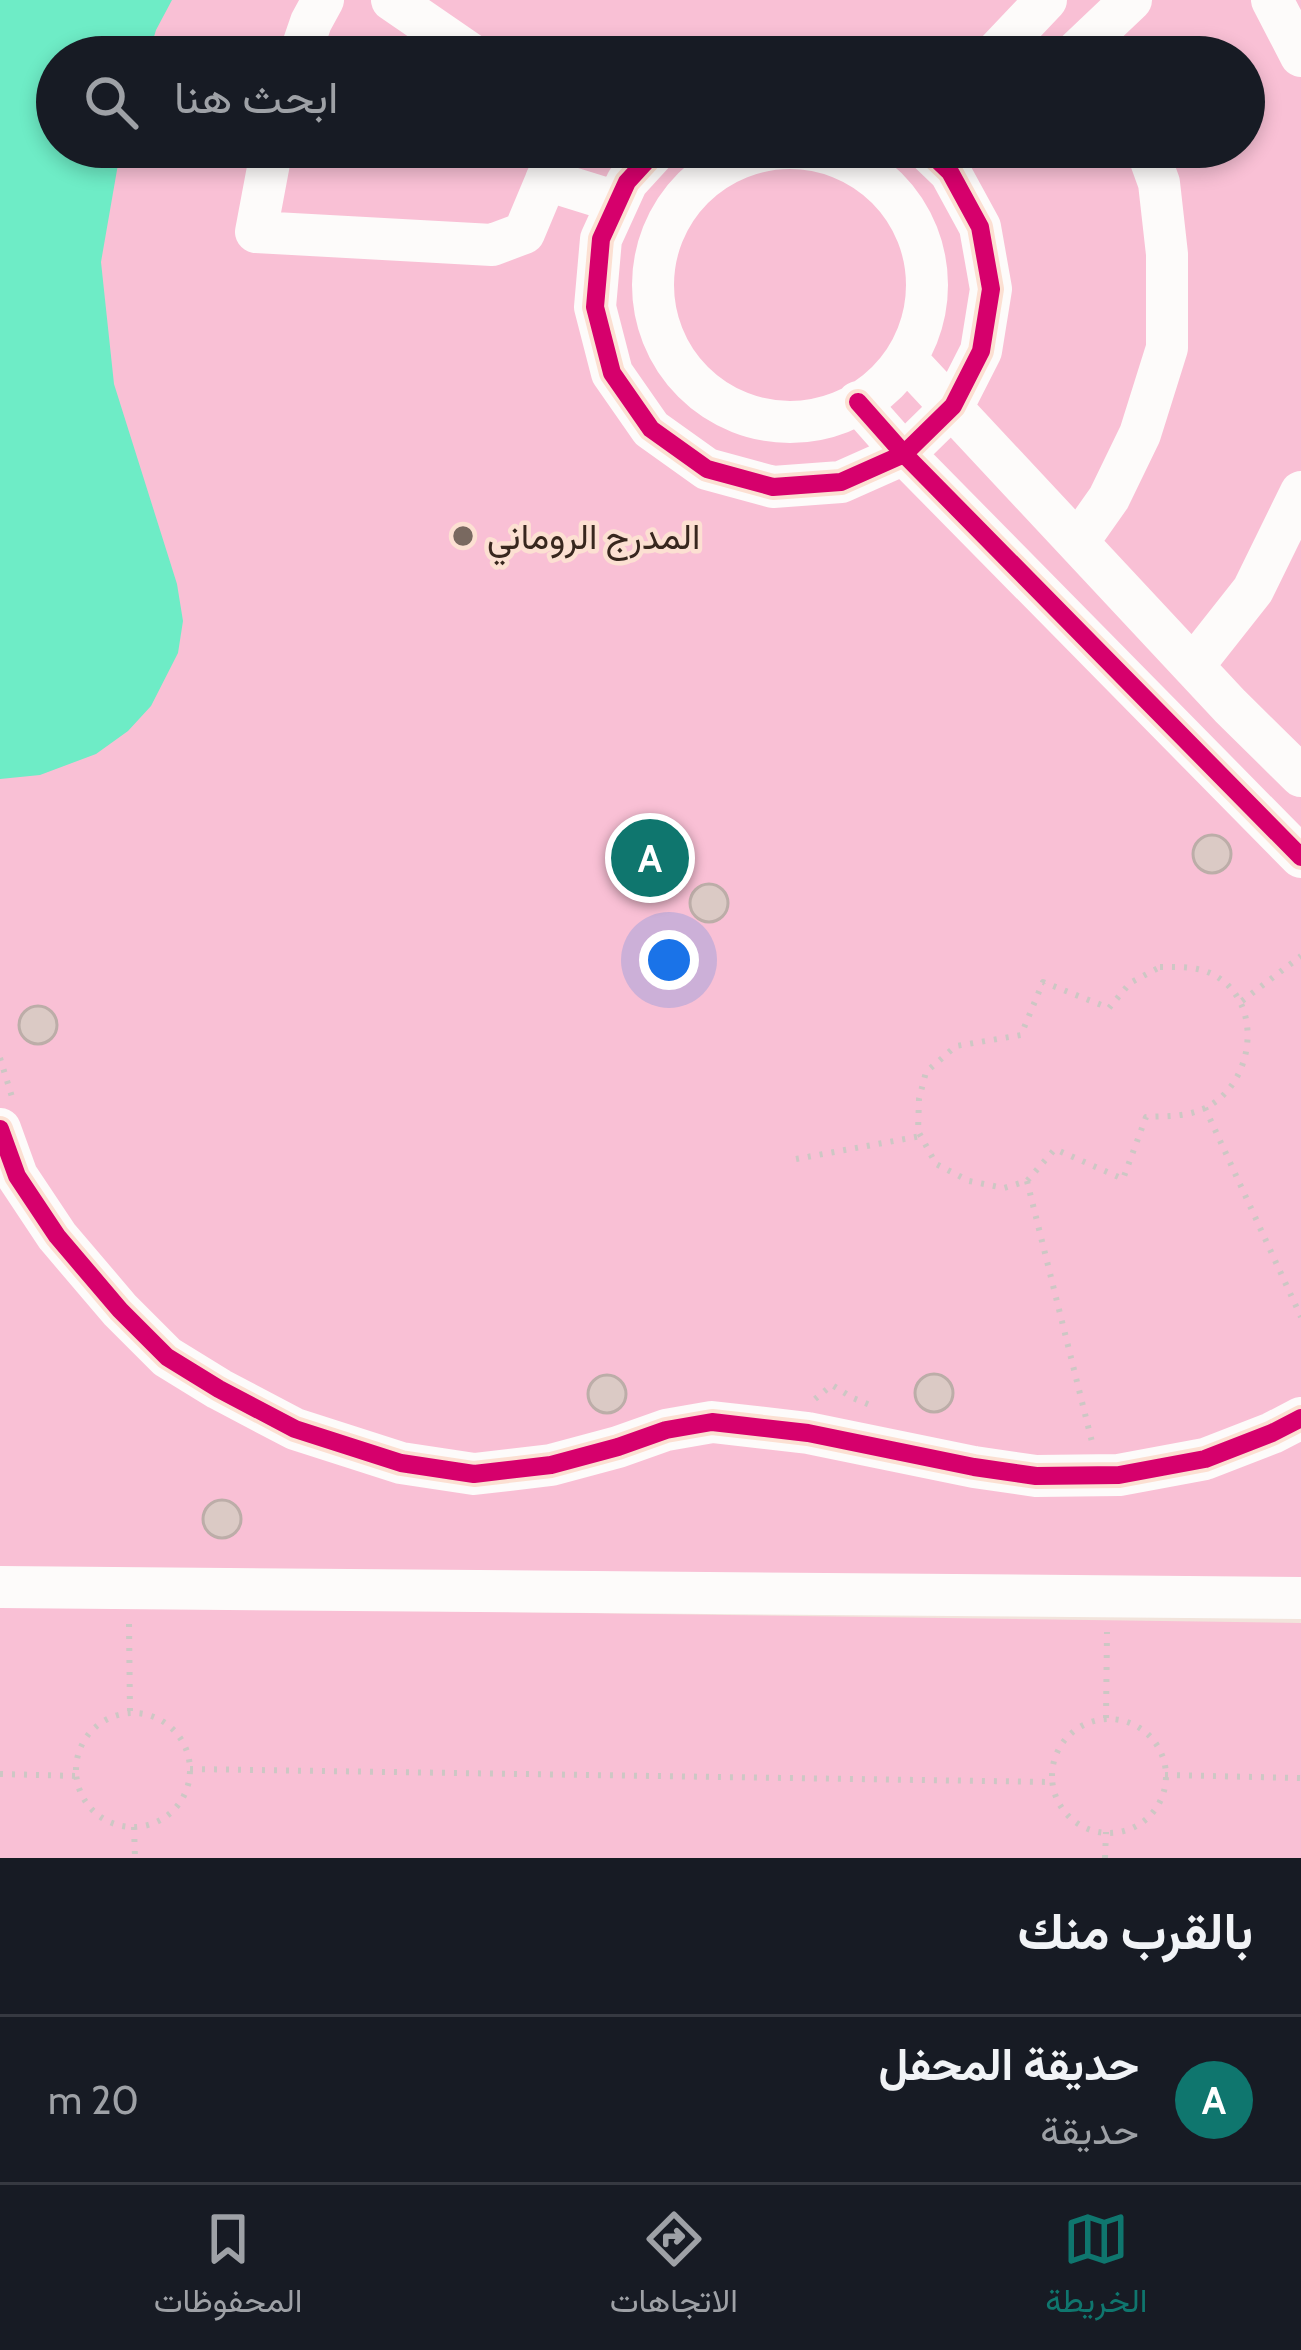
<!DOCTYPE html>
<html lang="ar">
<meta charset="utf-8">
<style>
:root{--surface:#171b24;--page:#242831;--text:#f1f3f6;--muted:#9ea1a6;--line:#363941;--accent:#0f766e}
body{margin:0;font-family:Cabin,Vazirmatn,sans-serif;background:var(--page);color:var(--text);direction:rtl}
.you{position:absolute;left:669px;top:960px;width:42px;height:42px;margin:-30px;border:9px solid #fff;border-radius:50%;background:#1a73e8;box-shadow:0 0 0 18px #1a73e833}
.badge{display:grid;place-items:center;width:78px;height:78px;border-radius:50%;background:var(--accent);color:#fff;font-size:39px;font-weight:700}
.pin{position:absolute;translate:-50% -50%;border:6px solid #fff;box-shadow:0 3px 12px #0006}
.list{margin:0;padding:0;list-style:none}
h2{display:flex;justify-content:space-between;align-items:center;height:156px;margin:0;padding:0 48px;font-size:51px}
h2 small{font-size:39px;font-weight:400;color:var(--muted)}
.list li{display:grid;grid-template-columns:78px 1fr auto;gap:36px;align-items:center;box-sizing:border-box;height:168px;padding:0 48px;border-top:3px solid var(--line)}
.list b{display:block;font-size:45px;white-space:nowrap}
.list p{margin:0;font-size:39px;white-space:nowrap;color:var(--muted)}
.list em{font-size:39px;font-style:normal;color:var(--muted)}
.icon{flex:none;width:66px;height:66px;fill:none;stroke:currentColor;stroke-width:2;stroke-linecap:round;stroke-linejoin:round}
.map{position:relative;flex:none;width:1301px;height:1858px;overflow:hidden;direction:ltr}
.search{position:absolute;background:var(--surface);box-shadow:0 6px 18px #0003;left:36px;right:36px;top:36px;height:132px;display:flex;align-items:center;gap:30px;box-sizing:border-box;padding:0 42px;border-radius:66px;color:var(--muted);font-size:45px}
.sheet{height:324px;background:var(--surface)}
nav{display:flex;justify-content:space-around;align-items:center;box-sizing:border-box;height:168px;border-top:3px solid var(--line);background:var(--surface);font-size:33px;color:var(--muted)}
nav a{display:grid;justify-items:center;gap:6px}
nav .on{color:var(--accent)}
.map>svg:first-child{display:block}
.green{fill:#f9c0d5;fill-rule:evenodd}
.water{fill:#6eecc6}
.building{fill:#dbcac5;stroke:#bcada8;stroke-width:3}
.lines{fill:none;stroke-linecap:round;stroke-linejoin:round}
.path{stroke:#cdc7c4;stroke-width:6;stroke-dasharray:3 9;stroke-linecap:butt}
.minor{stroke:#fdfbfa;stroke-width:42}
.cycleway-casing{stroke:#fce0d2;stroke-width:26}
.cycleway{stroke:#d6006c;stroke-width:18}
.poi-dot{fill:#796960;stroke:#fce0d2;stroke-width:4.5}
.labels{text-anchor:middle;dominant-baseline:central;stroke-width:9;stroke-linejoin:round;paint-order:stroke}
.poi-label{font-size:36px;fill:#38271e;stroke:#fce0d2;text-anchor:start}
</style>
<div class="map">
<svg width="1301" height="1858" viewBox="0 0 1301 1858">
<rect width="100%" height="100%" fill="#f2e4dc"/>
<path class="green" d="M0,0H1301V1584L0,1569ZM57,57H1244V147H57Z
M0,1605L1301,1623V1858H0Z"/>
<path class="water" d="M0,0H172L156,30L148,57H57V147H121L101,262L114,384L177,584L183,621L178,653L151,706L128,731L96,754L40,775L0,779Z"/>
<path class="building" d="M1193 854a19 19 0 1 1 38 0a19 19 0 1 1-38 0Z
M690 903a19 19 0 1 1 38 0a19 19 0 1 1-38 0Z
M19 1025a19 19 0 1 1 38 0a19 19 0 1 1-38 0Z
M915 1393a19 19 0 1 1 38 0a19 19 0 1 1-38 0Z
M588 1394a19 19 0 1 1 38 0a19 19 0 1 1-38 0Z
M203 1519a19 19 0 1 1 38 0a19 19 0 1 1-38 0Z"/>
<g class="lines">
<path class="path" d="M1160,967C1179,967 1199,966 1216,976C1266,1006 1253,1087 1203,1109C1185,1117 1165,1116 1146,1117L1123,1179L1055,1149L1027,1181L1004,1188L969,1181L936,1164L918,1131L919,1099L926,1072L956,1046L1021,1035L1043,982L1109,1008L1130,983Z
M1242,1001L1301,956
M0,1058L12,1097
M1205,1108L1301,1317
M796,1159L921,1136
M1027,1181L1092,1442
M815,1399L832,1385L853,1398L875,1407
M129,1624L130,1713
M76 1770a57 57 0 1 1 114 0a57 57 0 1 1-114 0Z
M1106,1718L1107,1632
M1052 1776a57 57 0 1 1 114 0a57 57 0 1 1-114 0Z
M190,1769L1053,1782
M0,1774L77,1776
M1165,1775L1301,1778
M134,1827L135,1858
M1105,1858L1106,1832"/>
<path class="minor" d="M392,0L475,57
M1272,0L1301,56
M299,57L311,22L323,0
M992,57L1046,0
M1071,57L1131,0
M272,147L256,232L492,245L524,233L560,147
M659,147L627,182L601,239L595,307L612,373L651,429L707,469L773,487L841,482L904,454L953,406L981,351L991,289L980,227L950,172L924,147
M653 285a137 137 0 1 1 274 0a137 137 0 1 1-274 0Z
M546,180L617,202
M907,360L1230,706L1301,776
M858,402L904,454L1301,857
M1078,542L1109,498L1140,434L1167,348V254L1159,183L1146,147
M1193,666L1253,590L1301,492
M0,1129L17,1176L57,1236L120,1310L167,1357L219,1389L295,1429L401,1463L474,1474L551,1465L618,1447L666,1430L712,1422L808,1433L974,1467L1036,1476L1119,1475L1205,1459L1272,1433L1301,1418
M0,1587L1301,1598"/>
<g class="cycleway-casing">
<path id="cycleway" d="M659,147L627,182L601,239L595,307L612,373L651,429L707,469L773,487L841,482L904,454L953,406L981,351L991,289L980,227L950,172L924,147
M858,402L904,454L1301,857
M0,1129L17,1176L57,1236L120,1310L167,1357L219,1389L295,1429L401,1463L474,1474L551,1465L618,1447L666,1430L712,1422L808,1433L974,1467L1036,1476L1119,1475L1205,1459L1272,1433L1301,1418"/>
</g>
<use href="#cycleway" class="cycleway"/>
</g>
<circle class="poi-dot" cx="463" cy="536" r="12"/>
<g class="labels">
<g class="poi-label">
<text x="487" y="536">المدرج الروماني</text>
</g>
</g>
</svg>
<div class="you"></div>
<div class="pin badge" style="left:650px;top:858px">A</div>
<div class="search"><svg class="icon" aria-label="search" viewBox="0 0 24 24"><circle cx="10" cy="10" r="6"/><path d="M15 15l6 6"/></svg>ابحث هنا</div>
</div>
<section class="sheet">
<h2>بالقرب منك<small></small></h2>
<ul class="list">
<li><span class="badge">A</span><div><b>حديقة المحفل</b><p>حديقة</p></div><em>20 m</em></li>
</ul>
</section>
<nav>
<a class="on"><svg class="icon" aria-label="map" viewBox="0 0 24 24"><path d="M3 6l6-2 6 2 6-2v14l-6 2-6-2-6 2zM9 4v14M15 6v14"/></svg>الخريطة</a>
<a><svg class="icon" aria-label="directions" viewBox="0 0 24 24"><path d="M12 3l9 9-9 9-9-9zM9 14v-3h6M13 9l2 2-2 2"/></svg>الاتجاهات</a>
<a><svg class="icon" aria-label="saved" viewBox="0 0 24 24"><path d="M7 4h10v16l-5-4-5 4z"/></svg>المحفوظات</a>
</nav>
